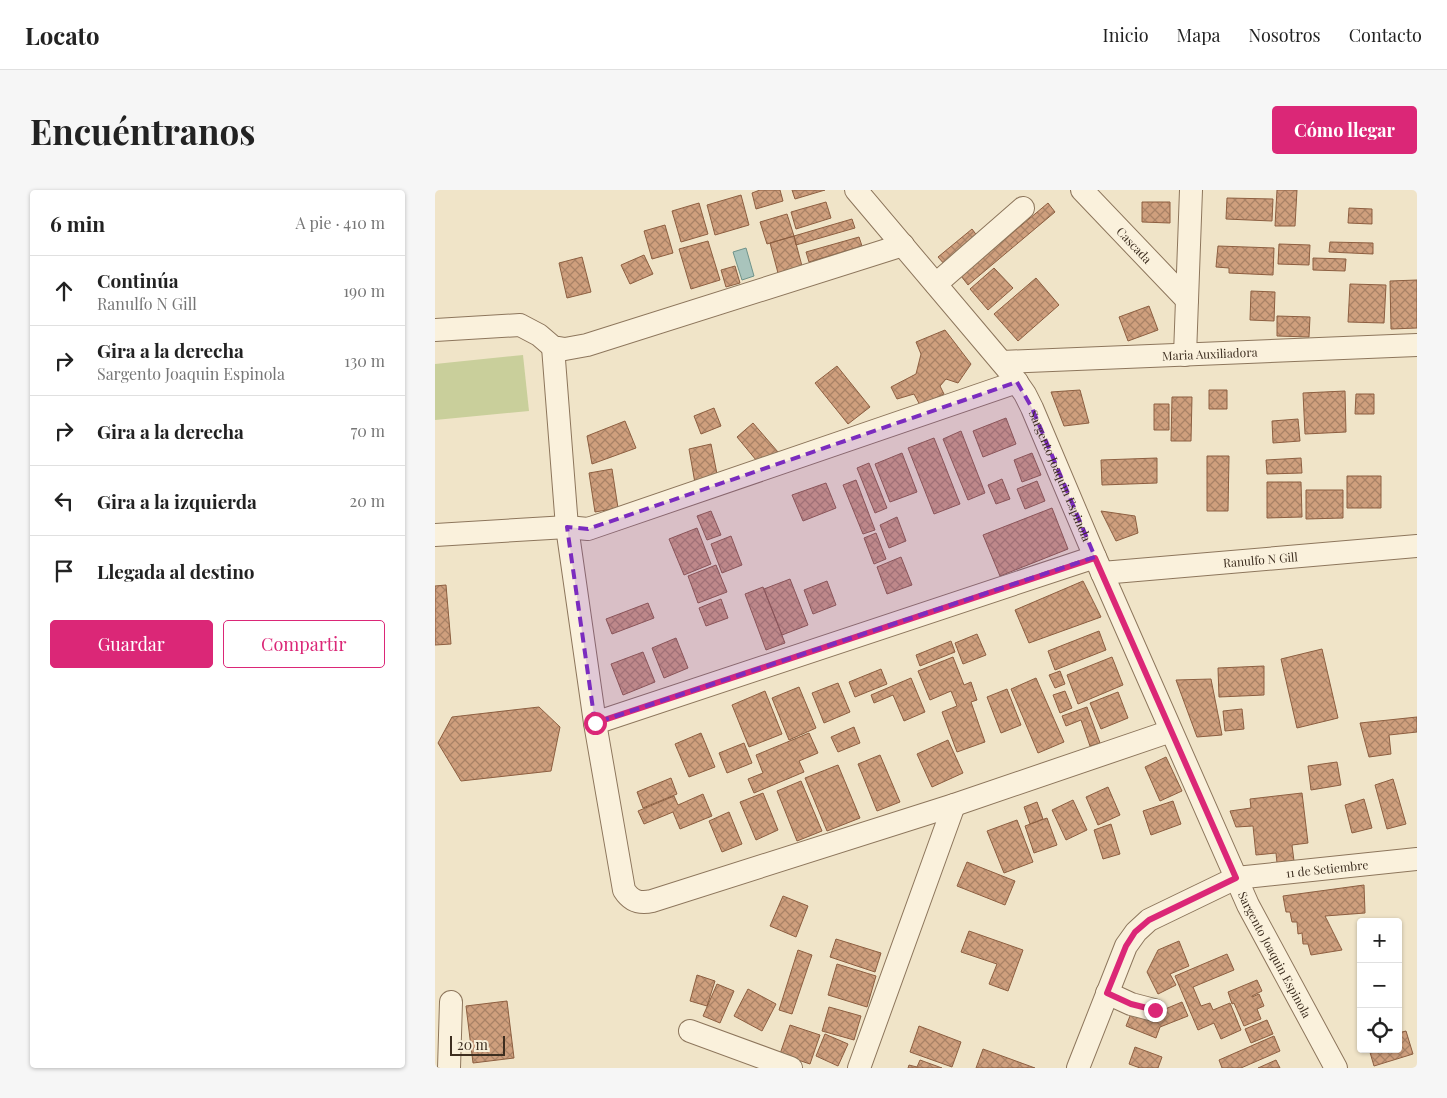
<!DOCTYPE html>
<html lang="es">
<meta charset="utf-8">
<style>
:root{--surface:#fff;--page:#f6f6f6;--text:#222;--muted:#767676;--line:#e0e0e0;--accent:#db2777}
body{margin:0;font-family:"Playfair Display",serif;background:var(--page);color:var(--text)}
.controls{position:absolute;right:15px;bottom:15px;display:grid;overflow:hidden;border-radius:5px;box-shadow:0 1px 4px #0004}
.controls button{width:45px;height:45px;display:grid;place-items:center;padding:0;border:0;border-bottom:1px solid var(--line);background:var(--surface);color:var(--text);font:25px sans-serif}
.scale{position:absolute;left:15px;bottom:12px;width:55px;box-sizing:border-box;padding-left:5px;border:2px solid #3d2e20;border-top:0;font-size:14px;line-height:18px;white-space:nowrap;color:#3d2e20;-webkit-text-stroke:4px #f7eed8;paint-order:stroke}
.stop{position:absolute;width:15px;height:15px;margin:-11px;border:4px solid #db2777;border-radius:50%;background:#fff}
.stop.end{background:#db2777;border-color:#fff;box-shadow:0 1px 5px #0008}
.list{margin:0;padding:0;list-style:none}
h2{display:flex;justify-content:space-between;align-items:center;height:65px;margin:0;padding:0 20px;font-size:21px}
h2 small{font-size:16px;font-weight:400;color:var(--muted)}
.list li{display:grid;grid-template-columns:32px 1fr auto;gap:15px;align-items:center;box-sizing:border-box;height:70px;padding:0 20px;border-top:1px solid var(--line)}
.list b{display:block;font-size:19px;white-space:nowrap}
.list p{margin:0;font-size:16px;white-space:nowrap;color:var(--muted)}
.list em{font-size:16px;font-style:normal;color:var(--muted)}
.actions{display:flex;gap:10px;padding:15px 20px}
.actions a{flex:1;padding:11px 0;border:1px solid var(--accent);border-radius:5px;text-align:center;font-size:18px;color:var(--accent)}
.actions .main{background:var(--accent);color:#fff}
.icon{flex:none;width:28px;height:28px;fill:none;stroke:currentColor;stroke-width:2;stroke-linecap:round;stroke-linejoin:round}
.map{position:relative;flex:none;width:982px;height:878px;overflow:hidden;border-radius:5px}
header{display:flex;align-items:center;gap:30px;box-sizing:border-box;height:70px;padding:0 25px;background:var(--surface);border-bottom:1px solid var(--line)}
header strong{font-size:24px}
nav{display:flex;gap:28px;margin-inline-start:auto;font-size:18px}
.intro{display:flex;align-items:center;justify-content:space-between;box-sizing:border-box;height:120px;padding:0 30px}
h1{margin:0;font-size:35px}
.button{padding:12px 22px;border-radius:5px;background:var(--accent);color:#fff;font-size:18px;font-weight:700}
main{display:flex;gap:30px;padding:0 30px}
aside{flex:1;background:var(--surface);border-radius:5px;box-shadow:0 1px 4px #0004}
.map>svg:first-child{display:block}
.garden{fill:#c9cf9b}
.water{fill:#a9c4bc;stroke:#6f938a}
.building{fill:url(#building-cross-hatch);stroke:#8d5f41}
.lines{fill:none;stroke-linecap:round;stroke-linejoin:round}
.minor-casing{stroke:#8d765c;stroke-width:24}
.minor{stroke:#faf1dc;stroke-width:22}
.route{stroke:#db2777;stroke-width:6}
.marked{fill:#7b2cbf;fill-opacity:0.2;stroke:#7b2cbf;stroke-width:4;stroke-dasharray:10 6;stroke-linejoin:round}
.labels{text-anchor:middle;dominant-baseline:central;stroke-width:4;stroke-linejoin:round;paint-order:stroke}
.street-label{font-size:12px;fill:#3d2e20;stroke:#f7eed8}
</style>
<header>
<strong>Locato</strong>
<nav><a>Inicio</a><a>Mapa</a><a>Nosotros</a><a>Contacto</a></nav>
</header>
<div class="intro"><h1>Encuéntranos</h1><a class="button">Cómo llegar</a></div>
<main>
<aside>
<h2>6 min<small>A pie · 410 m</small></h2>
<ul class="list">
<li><svg class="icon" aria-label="ahead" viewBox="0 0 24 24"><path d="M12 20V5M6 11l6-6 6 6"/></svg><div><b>Continúa</b><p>Ranulfo N Gill</p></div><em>190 m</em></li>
<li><svg class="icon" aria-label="right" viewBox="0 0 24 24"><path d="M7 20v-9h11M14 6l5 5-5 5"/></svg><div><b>Gira a la derecha</b><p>Sargento Joaquin Espinola</p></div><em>130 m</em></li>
<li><svg class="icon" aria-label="right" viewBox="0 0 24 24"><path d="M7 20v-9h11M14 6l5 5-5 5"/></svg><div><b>Gira a la derecha</b></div><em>70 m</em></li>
<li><svg class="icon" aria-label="left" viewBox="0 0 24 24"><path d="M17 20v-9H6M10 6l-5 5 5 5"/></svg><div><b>Gira a la izquierda</b></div><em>20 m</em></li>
<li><svg class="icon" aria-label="arrive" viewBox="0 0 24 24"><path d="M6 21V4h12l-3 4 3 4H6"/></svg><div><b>Llegada al destino</b></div></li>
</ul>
<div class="actions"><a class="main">Guardar</a><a>Compartir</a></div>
</aside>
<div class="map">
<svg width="982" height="878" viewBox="0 0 982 878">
<defs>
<pattern id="building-cross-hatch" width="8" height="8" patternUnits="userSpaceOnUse" patternTransform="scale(1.25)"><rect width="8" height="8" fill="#cf9f7d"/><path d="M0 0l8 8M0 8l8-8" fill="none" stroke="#a98266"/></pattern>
</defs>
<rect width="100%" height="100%" fill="#f0e4c8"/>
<path class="garden" d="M88,165L94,221L0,230V174Z"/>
<path class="water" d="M311,58L319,86L307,90L298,62Z"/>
<path class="building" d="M325,0H345L348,11L321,19L317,3Z
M357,0H390L360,9Z
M842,0H862L860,36H840Z
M306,5L314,35L280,45L272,15Z
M792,8L838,9L837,31L791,29Z
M391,12L396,28L361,39L356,22Z
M707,12H735V33L707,32Z
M264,13L273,44L246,52L237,21Z
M613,13L620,22L533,95L526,86Z
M914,18L937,19V34L913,33Z
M352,24L359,46L332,54L325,32Z
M417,29L420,38L361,55L359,46Z
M230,35L238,63L217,69L209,41Z
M537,39L543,47L510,75L503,67Z
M359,46L367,76L343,83L335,53Z
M424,47L427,56L374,72L371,62Z
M273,51L285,90L256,99L244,59Z
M895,52L938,53V64L894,62Z
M844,54L875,55L874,75L843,74Z
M783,56L839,58L838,85L794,83V78L781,77Z
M209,65L218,84L195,94L186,75Z
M147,67L156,102L132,108L124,73Z
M878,68L911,69L910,81L878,80Z
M300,76L305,93L291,97L286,80Z
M559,78L578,98L553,120L535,99Z
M601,88L624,115L583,151L559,124Z
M982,90V138L956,139L955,91Z
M915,94L951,95L949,133L913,132Z
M816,101L840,102L839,131L815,130Z
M714,116L723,140L693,151L684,127Z
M842,126L875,127L874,147L842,146Z
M510,140L536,174L523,193L511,189L505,196L509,204L485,215L479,204L462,209L456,197L481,184L486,164L481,152Z
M402,176L435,217L413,234L380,193Z
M645,200L654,233L629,236L616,202Z
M774,200H792V219H774Z
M910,201L911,242L870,244L868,203Z
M921,204H939V224H920Z
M737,207H757L756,251H736Z
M719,214H734V240H719Z
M279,218L286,236L266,244L259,226Z
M571,228L581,254L548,267L538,241Z
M863,229L865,251L838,253L837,231Z
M190,231L201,258L157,274L152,246Z
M318,233L343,262L326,276L302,247Z
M526,241L550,303L533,310L508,249Z
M499,248L525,314L499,324L473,258Z
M276,254L283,289L260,293L254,259Z
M467,263L482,302L455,312L440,274Z
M597,263L606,285L587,292L579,270Z
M772,266H794L793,321H772Z
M722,268V293L667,295L666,270Z
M866,268L867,283L832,284L831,270Z
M434,273L452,318L440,323L422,278Z
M177,279L183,318L160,322L154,283Z
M912,286H946V318H912Z
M567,289L575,309L561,314L553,295Z
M421,290L440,340L428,344L408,295Z
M602,291L610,311L590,319L582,299Z
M832,292H866L867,327L832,328Z
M391,293L401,318L368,331L357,305Z
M871,300H908V328L871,329Z
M617,318L633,359L565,386L548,345Z
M276,321L286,345L272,350L262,326Z
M666,321L700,326L703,343L681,351Z
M462,327L471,351L454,358L445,335Z
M262,338L276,374L249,385L234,349Z
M441,343L451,369L439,374L429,348Z
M296,346L307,375L287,383L276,354Z
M466,367L477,395L452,404L442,377Z
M281,375L292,402L263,413L253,386Z
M355,389L373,435L347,445L329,399Z
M392,391L401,415L378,424L369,400Z
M648,391L666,427L594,453L580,420Z
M11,395L16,454L0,455V396Z
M328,397L350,453L331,460L310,404Z
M286,409L293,428L271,436L264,418Z
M213,413L219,428L177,444L171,429Z
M664,441L671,460L620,480L613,461Z
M542,444L551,465L528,474L520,453Z
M241,448L253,478L229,488L217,458Z
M516,451L520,462L485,476L481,465Z
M887,459L903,528L862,538L846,469Z
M208,462L220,492L188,505L176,474Z
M518,467L529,495L536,492L542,510L536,512L550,552L522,562L507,522L522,516L516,501L495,510L483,481Z
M677,467L688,495L643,514L632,485Z
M829,476V505L784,507L783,478Z
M446,479L452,494L420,507L414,492Z
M625,481L630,494L620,498L614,485Z
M476,488L490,522L469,531L458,505L439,513L436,505Z
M601,488L629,552L603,563L576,499Z
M776,489L787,545L762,547L741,490Z
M403,493L415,522L389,533L377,503Z
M364,497L381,538L354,550L337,508Z
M572,499L586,535L566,543L552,507Z
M330,501L347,544L314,557L297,515Z
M630,501L637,518L625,523L618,505Z
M683,502L693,528L666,539L655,513Z
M104,517L125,537L116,581L26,591L3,553L17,527Z
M652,517L665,553L655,556L646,530L631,536L627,526Z
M807,519L809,539L790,541L788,521Z
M982,527V542L954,545L956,564L934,567L925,533Z
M419,537L425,553L403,562L396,547Z
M266,543L280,577L254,587L240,554Z
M374,543L383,563L364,571L369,582L319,603L313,589L328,583L321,565Z
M513,550L528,583L497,597L482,564Z
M309,553L317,573L292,583L284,563Z
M445,565L465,612L442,621L423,574Z
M731,567L747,601L725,611L710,577Z
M902,572L906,595L876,600L873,576Z
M403,575L425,628L392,641L370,588Z
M236,588L242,604L208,618L202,602Z
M958,589L971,634L952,639L940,595Z
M366,591L387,641L362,651L342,601Z
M673,597L685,625L663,635L651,607Z
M328,603L343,640L321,650L305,612Z
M867,603L873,653L857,655L859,671L842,673L841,663L821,665L818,636L801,637L795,621L816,618L815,609Z
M268,604L277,626L245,639L238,622L209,634L203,621L239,606L243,615Z
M929,609L937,638L917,643L910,615Z
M638,610L652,640L631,650L617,620Z
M738,611L746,634L716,645L708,621Z
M602,612L608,629L595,634L589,617Z
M294,622L307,654L287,662L274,631Z
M612,628L622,655L599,663L590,636Z
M582,630L598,672L569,683L552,641Z
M676,634L685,664L668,669L659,640Z
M532,672L580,691L570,715L522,696Z
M929,695L930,723L890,726L907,760L876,765L873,754H868L867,743L863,744L862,732H857L855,722H851L848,706Z
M348,706L373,716L361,747L335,736Z
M534,741L588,760L573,801L554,794L562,774L526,762Z
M401,749L446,763L440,782L395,767Z
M744,751L754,776L735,784L741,795L723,804L712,782L723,760Z
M363,760L377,765L357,824L344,820Z
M792,764L799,780L758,797L766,816L775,813L778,820L795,813L806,840L786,849L779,833L763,840L740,786Z
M402,774L441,786L432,817L393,805Z
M262,785L280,791L272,816L255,811Z
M822,790L827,801L817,806V807L824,804L829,816L822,819L826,829L809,836L799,813L797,814L793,802Z
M282,794L299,801L285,833L268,826Z
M313,799L341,814L327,841L299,826Z
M72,811L79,868L38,873L31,816Z
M747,812L753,826L725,837L721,848L691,836L697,821L711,827Z
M394,817L426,826L419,850L387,841Z
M832,830L838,844L816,853L810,839Z
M355,835L385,845L375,874L345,864Z
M484,836L526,852L517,877L475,862Z
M971,841L978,864L939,876L934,859H963V843Z
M390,844L413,854L403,876L381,866Z
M839,846L845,861L806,878H787L784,870Z
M700,857L727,867L723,878H705L694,874Z
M548,859L600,878H541Z
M485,870L507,878H473L474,875L482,877Z
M841,870L845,878H823Z"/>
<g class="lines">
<g class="minor-casing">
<g id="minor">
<path id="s1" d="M421,0L574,181L590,204L597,218L660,367L813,715L901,878"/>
<path id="s2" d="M647,0L752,110"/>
<path d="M501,94L588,18"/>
<path d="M0,140L85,135L104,145L118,157L130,159L152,155L468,55"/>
<path d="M118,157L132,337L160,533L189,700C196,711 204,714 217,711L519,615L736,541"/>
<path d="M750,165L756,0"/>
<path id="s3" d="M567,172L982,155"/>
<path d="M0,345L132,337L153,339L582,192"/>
<path id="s4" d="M667,383L982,356"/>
<path d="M160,533L660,367"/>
<path d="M672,803L696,814L719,820"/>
<path d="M255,841L356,878"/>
<path d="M14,878L16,812"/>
<path d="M424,878L519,615"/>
<path id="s5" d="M643,878L691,756L701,742L714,730L801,688L982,669"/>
</g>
</g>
<use href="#minor" class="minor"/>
</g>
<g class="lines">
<path class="route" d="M160,533L660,368L801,688L714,730L700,742L691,756L672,803L696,814L720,820"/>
</g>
<path class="marked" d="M582,192L597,218L660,367L160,533L132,337L153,339Z"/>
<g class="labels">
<g class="street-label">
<text stroke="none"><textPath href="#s2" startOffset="76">Cascada</textPath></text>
<text stroke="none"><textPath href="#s3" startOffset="208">Maria Auxiliadora</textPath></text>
<text stroke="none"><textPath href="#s1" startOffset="354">Sargento Joaquin Espinola</textPath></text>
<text stroke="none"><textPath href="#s4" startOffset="159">Ranulfo N Gill</textPath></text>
<text stroke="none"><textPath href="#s5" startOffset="354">11 de Setiembre</textPath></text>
<text stroke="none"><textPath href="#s1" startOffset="879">Sargento Joaquin Espinola</textPath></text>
</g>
</g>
</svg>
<div class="controls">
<button>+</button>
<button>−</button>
<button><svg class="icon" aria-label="locate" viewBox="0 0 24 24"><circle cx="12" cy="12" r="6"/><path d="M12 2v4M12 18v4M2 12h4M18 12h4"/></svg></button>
</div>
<div class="scale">20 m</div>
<div class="stop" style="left:160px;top:533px"></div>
<div class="stop end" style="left:720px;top:820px"></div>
</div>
</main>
